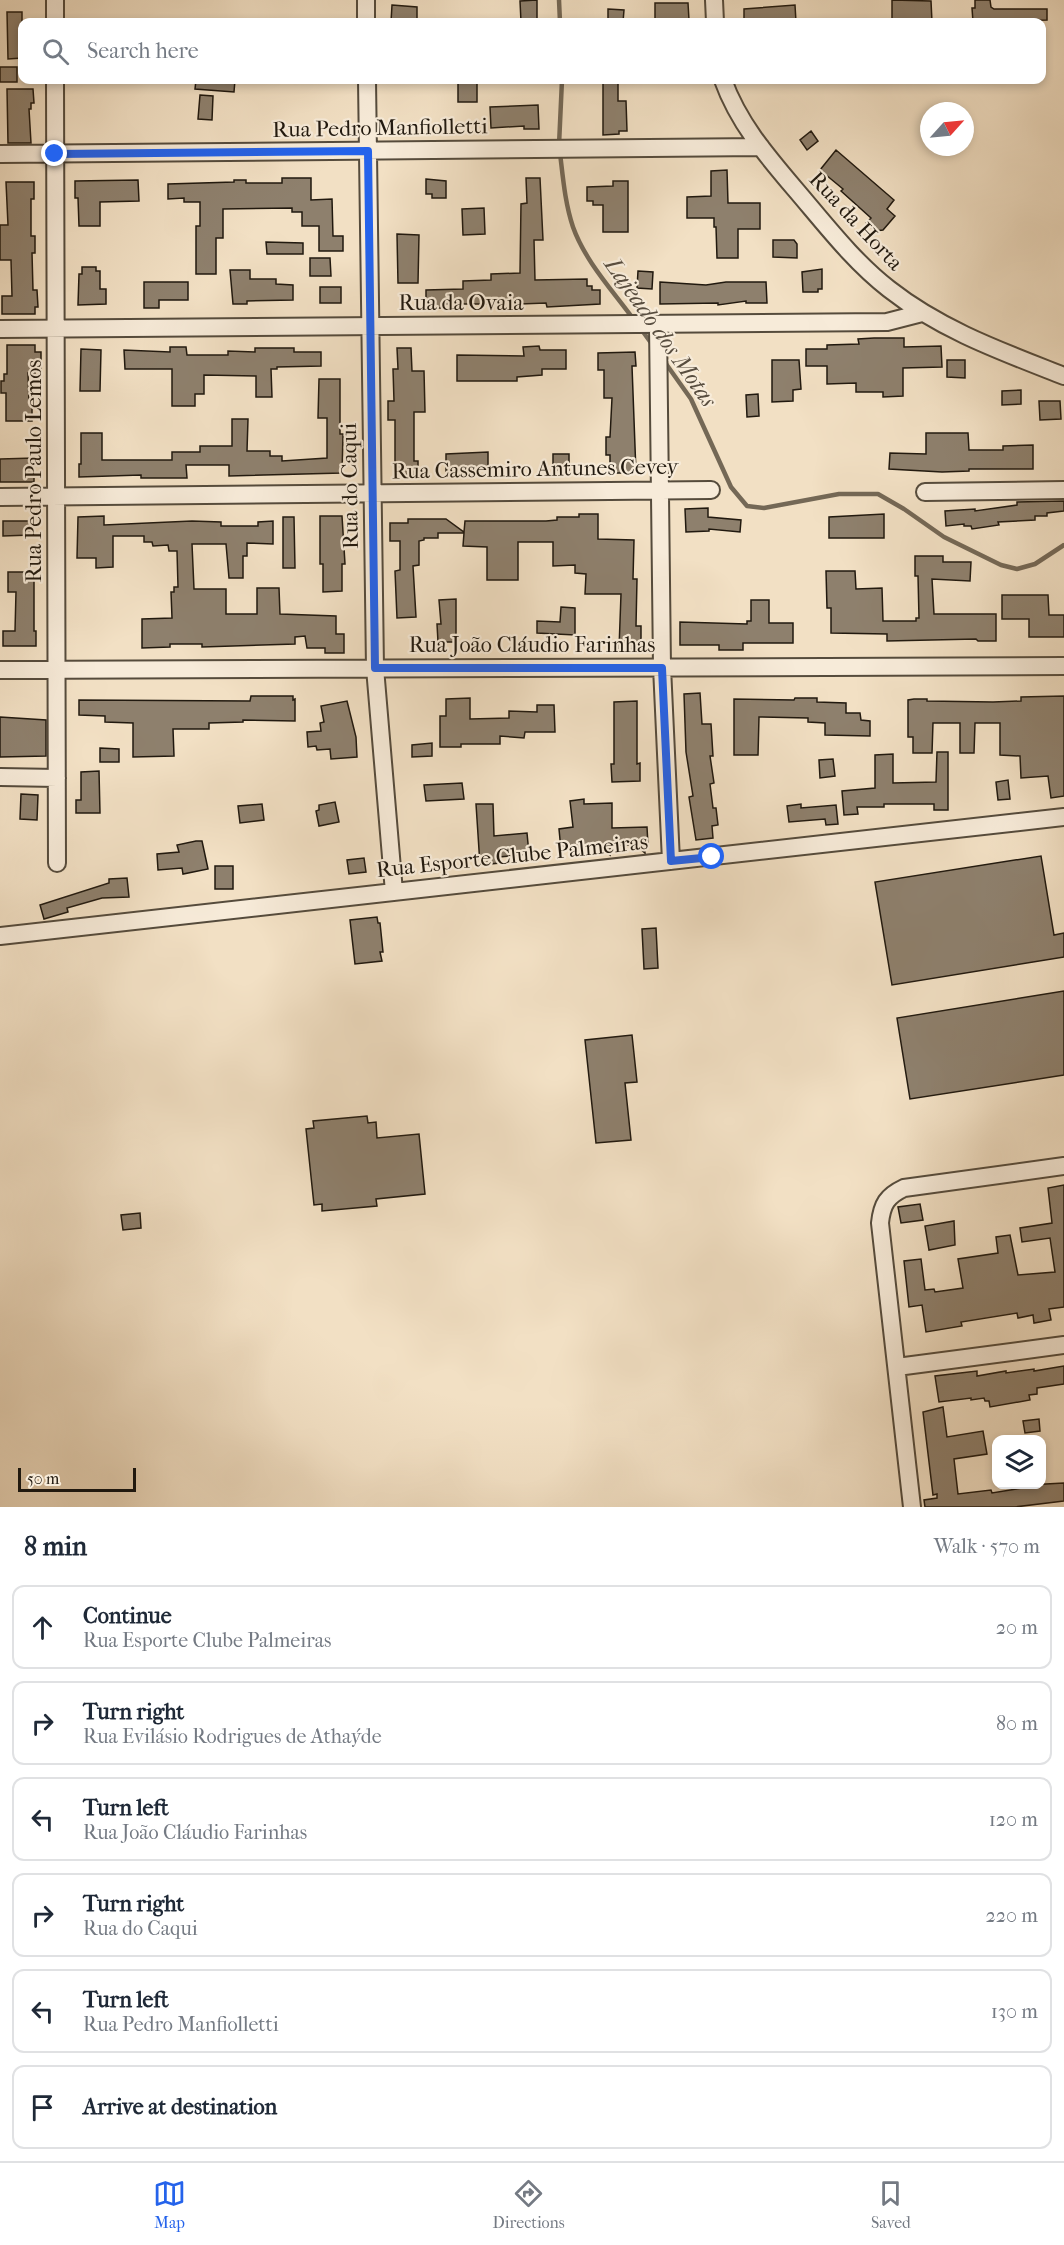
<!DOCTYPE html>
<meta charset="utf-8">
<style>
:root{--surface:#fff;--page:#f2f2f3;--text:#1f2937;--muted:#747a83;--line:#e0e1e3;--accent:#2563eb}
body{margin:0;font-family:"IM FELL French Canon",serif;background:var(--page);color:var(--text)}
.controls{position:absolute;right:18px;bottom:18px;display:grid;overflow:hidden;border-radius:12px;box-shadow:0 3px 9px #0003}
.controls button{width:54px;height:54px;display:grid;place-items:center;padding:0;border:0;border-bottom:2px solid var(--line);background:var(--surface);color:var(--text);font:30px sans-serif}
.compass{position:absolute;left:920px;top:102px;width:54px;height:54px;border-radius:50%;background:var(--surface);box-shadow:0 3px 9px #0003;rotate:63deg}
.scale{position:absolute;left:18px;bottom:15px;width:118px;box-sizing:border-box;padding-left:6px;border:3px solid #21190f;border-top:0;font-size:16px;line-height:21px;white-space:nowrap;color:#21190f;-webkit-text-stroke:4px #f7ebd9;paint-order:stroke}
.stop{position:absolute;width:18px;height:18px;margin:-14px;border:4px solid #2563eb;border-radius:50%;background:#fff}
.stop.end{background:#2563eb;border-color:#fff;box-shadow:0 2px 6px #0008}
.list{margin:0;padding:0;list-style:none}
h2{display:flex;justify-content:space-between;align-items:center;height:78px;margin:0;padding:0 24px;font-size:26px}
h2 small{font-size:20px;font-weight:400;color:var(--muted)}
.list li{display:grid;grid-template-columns:39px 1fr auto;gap:18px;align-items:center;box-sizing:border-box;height:84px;margin:0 12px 12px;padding:0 12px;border:2px solid var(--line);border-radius:12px}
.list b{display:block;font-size:22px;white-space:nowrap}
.list p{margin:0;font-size:20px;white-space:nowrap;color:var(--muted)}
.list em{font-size:20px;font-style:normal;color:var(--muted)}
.icon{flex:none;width:33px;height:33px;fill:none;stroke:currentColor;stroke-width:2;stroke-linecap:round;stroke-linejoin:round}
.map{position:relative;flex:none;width:1064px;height:1507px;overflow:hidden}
.search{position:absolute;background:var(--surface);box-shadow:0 3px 9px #0003;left:18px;right:18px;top:18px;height:66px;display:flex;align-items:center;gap:15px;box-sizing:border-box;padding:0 21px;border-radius:12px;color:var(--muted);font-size:22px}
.sheet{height:654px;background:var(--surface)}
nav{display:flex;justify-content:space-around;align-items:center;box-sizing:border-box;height:84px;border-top:2px solid var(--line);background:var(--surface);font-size:16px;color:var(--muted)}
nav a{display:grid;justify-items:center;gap:3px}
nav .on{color:var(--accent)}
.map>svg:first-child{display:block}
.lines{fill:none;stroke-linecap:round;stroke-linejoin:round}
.stream{stroke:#746856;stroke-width:4.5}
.building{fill:#8e806d;stroke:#21190f;stroke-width:1.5}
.minor-casing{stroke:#554b3c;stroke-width:20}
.minor{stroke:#f7ebd9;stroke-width:16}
.route{stroke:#2563eb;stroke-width:8}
.labels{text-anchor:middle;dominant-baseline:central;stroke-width:4.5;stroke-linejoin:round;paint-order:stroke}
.street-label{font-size:22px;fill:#21190f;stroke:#f7ebd9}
.water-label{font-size:24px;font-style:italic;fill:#584d3f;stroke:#f7ebd9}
</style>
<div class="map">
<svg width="1064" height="1507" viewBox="0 0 1064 1507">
<rect width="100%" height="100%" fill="#f2e0c4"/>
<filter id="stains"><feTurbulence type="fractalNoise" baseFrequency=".00333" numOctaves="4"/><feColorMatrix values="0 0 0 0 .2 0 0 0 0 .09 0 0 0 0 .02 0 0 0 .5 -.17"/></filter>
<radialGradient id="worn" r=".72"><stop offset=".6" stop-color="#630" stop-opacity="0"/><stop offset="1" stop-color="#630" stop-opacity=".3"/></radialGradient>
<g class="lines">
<path class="stream" d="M559,0L560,22
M559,145L562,80
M560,153C563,178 565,203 573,227C585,261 613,291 634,320
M641,329L654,347
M664,361L691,399L731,487L747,506L764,508L839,494H878L904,509L944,537L1001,565L1017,569L1035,564L1064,545"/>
</g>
<path class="building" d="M537,0V22H521L520,1Z
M892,0L931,1L932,22L892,19Z
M975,0H990L991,7L994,9H1047V20L973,22L972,8H975Z
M655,3H688L689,20L655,21Z
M392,5L417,7V22H391Z
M795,5L796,22H744V9Z
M608,9L624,10L623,22H608Z
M7,12H22V58L8,59Z
M0,67H17V82H0Z
M196,80H235L234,92L195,89Z
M458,80H477V102H458Z
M603,81H618V101H626L627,131H619V134L603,135Z
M7,89H33L34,103H31V109H29L31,143H8Z
M200,95L213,96L212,120L198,119Z
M538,105L539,129H524V126L491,128L490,107Z
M811,131L818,141L807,150L800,140Z
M836,150L894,200L887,209L895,216L883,230L875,231L866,223L871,218L841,191L843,189L820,170Z
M727,170L728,203H760V229H738V258H717L716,227H714V218H687V197L711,196V171Z
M282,178H311V200L332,199L333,236H343V251H319V226H302V212H292V208L223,209V238H216V274H196V226H200V202H184V198L168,199V184L234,182V180H246V183H282Z
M526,178H540L543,240H534L535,280L587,279V286H592V290H600V304L547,307L546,303L520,304V300L488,301V304H445V308H426V290L463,289V281L491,280V274L520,273L521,204L527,203Z
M426,179L446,181V198H432V194H426Z
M138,180L139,201L100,202V226H79L78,198H75V181Z
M613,181H628V232H603V205H593V201H587V187L613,186Z
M6,182H34V199H31V236H35V253H32L33,290H37L38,307H35V314H2V296H12L11,260H0V225H8Z
M484,208L485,234L463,235L462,209Z
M397,234L419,235L418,283H398Z
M773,240H794L797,244V258L773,257Z
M266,242L303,243V254H267Z
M310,258H330L331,276H310Z
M82,267H96V271H100V289H106V304L78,305L79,274H82Z
M822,269V289H818V292H803L802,272Z
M230,270H250V279H276V284L293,285V300L247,301V304H233Z
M638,271L653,272L652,289L637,288Z
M144,282H188V300H159V308H144Z
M660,282L706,285L726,282H766L767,303H746V301L718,305V303L660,304Z
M320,287H341V303H320Z
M874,338H904V347L941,346L942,367L903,368V396L883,397V392H856V383L827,384V366H806V349H827V345L859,344L858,339Z
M7,345H35V352H41V368L35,367V373H28L29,404H32V421H6V393H1V381H4V374H7Z
M539,346L540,350H566V369H542V375L517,377V381H457V355L524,356L523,347Z
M170,347H186L187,355H228V351L255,352V348H294V352H321V366L277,367V369H271L272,397H256V376L204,375V394H195V406H172V369H125L124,350L170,352Z
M397,348H411L412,371H424L425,412H414V461H418V475L395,474V420H388V401H394L393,369H398Z
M81,349L101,350L100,391H80Z
M635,352L636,366H632L636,473H610V455H606V437H610L612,398H604V370H598V353Z
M772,360H799L801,389L793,390V401L772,402Z
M947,360H965V378L947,377Z
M319,379H340V434H343L342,473L229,476V465H186L187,478H141V475L79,477V464H81V433H102V460H172V452H200V446H232V419H248L247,451H270V456H282V461L327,458V418H318Z
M1021,390V404L1002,405V391Z
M758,394L759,416L747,417L746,395Z
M1039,401H1060L1061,419L1040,420Z
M926,433H968L969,450H1003V446L1033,445V469H969V471L942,472L889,469L890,453L926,454Z
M488,452V470L446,471V454Z
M553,454H569V471L553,470Z
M34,458V482H0V459Z
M1064,501V511L1047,513V516H1035V520L998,522L999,525L972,529L971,526H964V524L946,526L945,511L975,509V511L1017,505V502Z
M708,508V517L741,520L740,532L709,529V531L686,532L685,509Z
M579,514H598V539L634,540L633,579H637L636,626H641V649H619L621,594H585L586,574L575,573V565L553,566V542H518V580H487V547L463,546L464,533H438V538H424V540L419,541V565L413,566L416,617L397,618L395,571L400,570V541H390V523H408V519H446L464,532L465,521H546L557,520V517H579Z
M884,514V538H829V517Z
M104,516V525L192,521L221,522V526H258V522L273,521V544L247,543V556H243V578H229L226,544H192L194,589H226V614H257V588H279L280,614L336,616V634H344V653H325V648H307L305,636L295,637V644L202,647V644H170V647L142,648V619L172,618L171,592H174V587H178L177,551H169L168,545L153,546L152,542H144V536H113V567L96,568V558H77L78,517Z
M320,516H342L345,564H342V591L323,592V564H320Z
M283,517H294L295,568H283Z
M3,521H31V535L3,536Z
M915,556H943V562H971L970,581L932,579L934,614H996V641H978L976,639L887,641V634L831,633V608H827L826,571H855L856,589L882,588L883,621H916V618H919L918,576H915Z
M8,572H34V631H36V646H3V631H15L16,592H8Z
M1002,595H1048L1049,615H1064V637H1029V619H1002Z
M456,599V642H438L437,624H441L439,600Z
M751,600H769V623H793V643H743V650H719V645H680V622L747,624V621H751Z
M561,607L575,608V635L537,633V621L560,622Z
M700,693L702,724H711L713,756H710L714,783L710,784L713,808H716L718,825L712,826L713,838L696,840L689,797L693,796L686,752L684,694Z
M251,696H293V700L295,699V721L243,720V722L209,723V729H173L174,756L133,757V723L105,722V716L79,715V700L250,701Z
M1064,696V796L1051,798L1048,776L1021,778L1020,756L1000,755V723H975L974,753H960V723H933L932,753H913V737H908V700L914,699H927V701L993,702L1021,701V697Z
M470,698V719L509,718V711L537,712V705H554L555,732H525L524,738L500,736V744H461V747H440V716H446V699Z
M795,698H817V702L846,703V713H860L861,720L870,721V736L825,735V723L808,722V718L759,717L758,755H734V699L794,700Z
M347,701L356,737L357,757L331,759L330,749L317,750L316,746L308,747L307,732L321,731L320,723L324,722L321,706Z
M637,701V764L640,763V781L612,782L611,764H614V702Z
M0,717L46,720V756L0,757Z
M432,743V756L412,757V745Z
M100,748L119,749V762H100Z
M937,752H948V810H934V804H884V807H857L858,814L844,815L842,791L875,788V755L893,754V783L936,782Z
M833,759L835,776L820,778L819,760Z
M99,771L100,813H76V800H81V772Z
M1008,780L1010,799L998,800L996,782Z
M462,783L464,799L426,801L424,785Z
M21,794L38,795L37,820L20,819Z
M584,799V804L612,803V828L647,827L648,845H644L645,853L636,845H613V848H610V855L601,849H592V847L561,850L559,829L573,827L570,801Z
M335,802L339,822L319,826L316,811L319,810V805Z
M262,804L264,820L240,823L238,806Z
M476,804H493L494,836L527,833L529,854L499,857L500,863L480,865Z
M801,804V808L836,805L838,824L826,825L825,819L789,822L787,806Z
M196,841H202L208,869L183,874L182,868L158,870L157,854L179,852L177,845Z
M1041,856L1054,935L1064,933V957L892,985L875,882Z
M364,858L366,872L349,874L347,860Z
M215,866H233V889H215Z
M127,878L129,897L102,898L67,908L68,912L44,919L40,905L109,883V879Z
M377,917L378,923H380L383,952H380L382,961L355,964L350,920Z
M656,928L658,968L644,969L642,929Z
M1064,991V1075L910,1099L897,1018Z
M632,1035L637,1082L625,1083L631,1140L596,1143L585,1040Z
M367,1116L368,1123L376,1122L377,1138L419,1134L425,1194L376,1199L377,1206L322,1211V1204L314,1205L306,1129L314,1128L313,1121Z
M1064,1185V1307L1049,1309L1051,1320L1034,1323L1033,1315L1018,1318L1017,1313L961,1322L962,1326L926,1332L922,1305L909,1307L904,1261L921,1259L925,1290L934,1289L935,1292L963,1288L958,1259L998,1253L996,1237L1010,1235L1018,1275L1055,1272L1050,1238L1022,1242L1020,1228L1052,1223L1048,1188Z
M920,1204L923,1220L901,1223L898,1207Z
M140,1213L141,1228L123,1230L121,1215Z
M954,1221L955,1245L929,1250L925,1226Z
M1064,1366V1384L1037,1388V1394L1029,1395L1030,1400L990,1407L989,1401H985L984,1398L971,1400V1398L939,1402L935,1376L977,1371V1376L1006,1371V1373L1034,1369V1371Z
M943,1407L947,1437L983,1431L987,1454L954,1459L958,1494L991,1490L992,1493L1029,1487L1028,1485L1064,1483V1501L1015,1507H925L924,1500L937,1498V1494L933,1495L923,1412Z
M1039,1419L1040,1431L1025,1433L1023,1421Z"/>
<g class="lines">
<g class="minor-casing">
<path id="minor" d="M55,0V22
M366,0V22
M714,0L715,22
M55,80L57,863
M367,80L375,668L394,892
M723,80C738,122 766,155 795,189C825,224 853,261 889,289C941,330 1003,352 1064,376
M0,154L761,147
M658,324L662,667L671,861
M0,329L887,322L922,313
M925,492L1064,490
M0,497L711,490
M0,670L1064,666
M0,777L57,778
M0,936L1064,817
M897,1367L1064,1345
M912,1507L880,1223C882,1204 887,1196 904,1188L1064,1166"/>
</g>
<use href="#minor" class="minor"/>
</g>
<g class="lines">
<path class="route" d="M55,154L368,151L375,668H662L671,861L712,857"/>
</g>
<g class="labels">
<g class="street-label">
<text transform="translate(380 128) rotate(-1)">Rua Pedro Manfiolletti</text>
<text transform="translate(856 221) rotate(47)">Rua da Horta</text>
<text x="461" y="303">Rua da Ovaia</text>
<text transform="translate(535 469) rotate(-1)">Rua Cassemiro Antunes Cevey</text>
<text transform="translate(34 471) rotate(-90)">Rua Pedro Paulo Lemos</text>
<text transform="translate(350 486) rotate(-91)">Rua do Caqui</text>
<text x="532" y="645">Rua João Cláudio Farinhas</text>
<text transform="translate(512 856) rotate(-6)">Rua Esporte Clube Palmeiras</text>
</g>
<g class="water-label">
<text transform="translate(661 332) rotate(55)">Lajeado dos Motas</text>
</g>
</g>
<rect width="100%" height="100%" filter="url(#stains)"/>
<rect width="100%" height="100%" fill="url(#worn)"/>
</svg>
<div class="controls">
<button><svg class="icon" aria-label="layers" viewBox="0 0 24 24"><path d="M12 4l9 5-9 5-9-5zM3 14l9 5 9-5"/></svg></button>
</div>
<svg class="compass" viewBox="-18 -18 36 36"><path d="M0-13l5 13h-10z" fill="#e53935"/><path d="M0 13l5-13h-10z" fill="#747a83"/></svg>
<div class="scale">50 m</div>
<div class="stop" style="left:712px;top:857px"></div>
<div class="stop end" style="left:55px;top:154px"></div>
<div class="search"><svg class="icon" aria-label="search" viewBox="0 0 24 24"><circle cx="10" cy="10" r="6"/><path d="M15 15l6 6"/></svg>Search here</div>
</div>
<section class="sheet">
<h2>8 min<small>Walk · 570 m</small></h2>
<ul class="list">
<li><svg class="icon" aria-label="ahead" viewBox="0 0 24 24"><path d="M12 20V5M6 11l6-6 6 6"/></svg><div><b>Continue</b><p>Rua Esporte Clube Palmeiras</p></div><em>20 m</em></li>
<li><svg class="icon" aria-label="right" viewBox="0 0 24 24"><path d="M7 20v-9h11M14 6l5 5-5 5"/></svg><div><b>Turn right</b><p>Rua Evilásio Rodrigues de Athaýde</p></div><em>80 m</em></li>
<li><svg class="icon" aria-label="left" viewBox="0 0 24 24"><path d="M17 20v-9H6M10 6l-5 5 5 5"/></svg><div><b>Turn left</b><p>Rua João Cláudio Farinhas</p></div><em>120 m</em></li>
<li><svg class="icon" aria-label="right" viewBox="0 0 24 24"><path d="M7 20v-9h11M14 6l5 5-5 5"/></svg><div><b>Turn right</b><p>Rua do Caqui</p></div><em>220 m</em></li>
<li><svg class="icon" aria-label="left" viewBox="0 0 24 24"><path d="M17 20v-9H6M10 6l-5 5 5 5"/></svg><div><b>Turn left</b><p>Rua Pedro Manfiolletti</p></div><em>130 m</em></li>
<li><svg class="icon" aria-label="arrive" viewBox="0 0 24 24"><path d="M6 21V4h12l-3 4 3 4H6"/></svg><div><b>Arrive at destination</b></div></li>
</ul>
</section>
<nav>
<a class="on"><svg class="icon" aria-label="map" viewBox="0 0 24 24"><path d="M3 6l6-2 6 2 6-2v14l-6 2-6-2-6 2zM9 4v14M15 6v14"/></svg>Map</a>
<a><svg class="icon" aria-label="directions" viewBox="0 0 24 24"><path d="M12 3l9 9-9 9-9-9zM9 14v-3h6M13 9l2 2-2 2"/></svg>Directions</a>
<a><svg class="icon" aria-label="saved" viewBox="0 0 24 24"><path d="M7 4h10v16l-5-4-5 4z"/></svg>Saved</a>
</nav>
